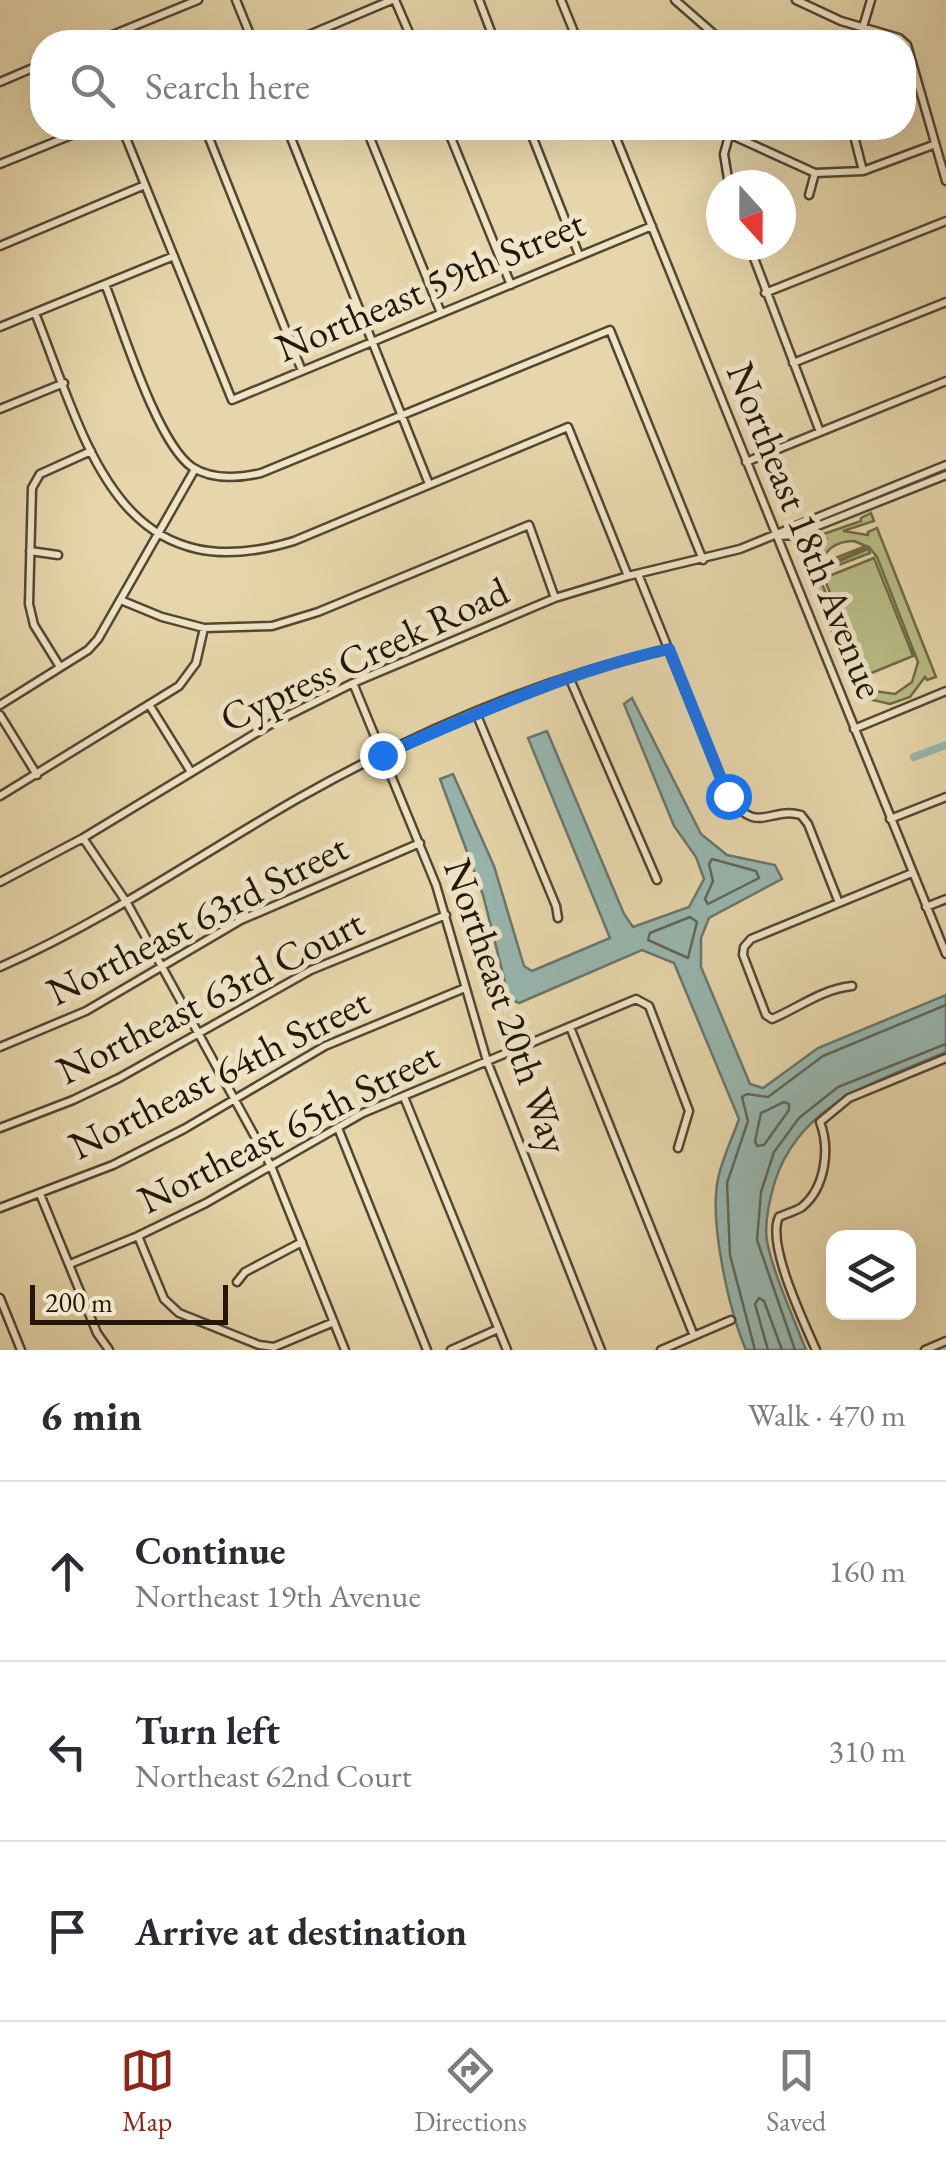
<!DOCTYPE html>
<meta charset="utf-8">
<style>
:root{--surface:#fff;--page:#f2f2f3;--text:#2b2b33;--muted:#7c7c81;--line:#e1e1e2;--accent:#8f2418}
body{margin:0;font-family:"EB Garamond",serif;background:var(--page);color:var(--text)}
.controls{position:absolute;right:30px;bottom:30px;display:grid;overflow:hidden;border-radius:20px;box-shadow:0 10px 40px #0002}
.controls button{width:90px;height:90px;display:grid;place-items:center;padding:0;border:0;border-bottom:2px solid var(--line);background:var(--surface);color:var(--text);font:50px sans-serif}
.compass{position:absolute;left:706px;top:170px;width:90px;height:90px;border-radius:50%;background:var(--surface);box-shadow:0 10px 40px #0002;rotate:159deg}
.scale{position:absolute;left:30px;bottom:25px;width:198px;box-sizing:border-box;padding-left:10px;border:5px solid #231709;border-top:0;font-size:28px;line-height:35px;white-space:nowrap;color:#231709;-webkit-text-stroke:8px #efe4c8;paint-order:stroke}
.stop{position:absolute;width:30px;height:30px;margin:-22px;border:8px solid #1a73e8;border-radius:50%;background:#fff}
.stop.end{background:#1a73e8;border-color:#fff;box-shadow:0 2px 10px #0008}
.list{margin:0;padding:0;list-style:none}
h2{display:flex;justify-content:space-between;align-items:center;height:130px;margin:0;padding:0 40px;font-size:42px}
h2 small{font-size:32px;font-weight:400;color:var(--muted)}
.list li{display:grid;grid-template-columns:65px 1fr auto;gap:30px;align-items:center;box-sizing:border-box;height:180px;padding:0 40px;border-top:2px solid var(--line)}
.list b{display:block;font-size:38px;white-space:nowrap}
.list p{margin:0;font-size:32px;white-space:nowrap;color:var(--muted)}
.list em{font-size:32px;font-style:normal;color:var(--muted)}
.icon{flex:none;width:55px;height:55px;fill:none;stroke:currentColor;stroke-width:2;stroke-linecap:round;stroke-linejoin:round}
.map{position:relative;flex:none;width:946px;height:1350px;overflow:hidden}
.search{position:absolute;background:var(--surface);box-shadow:0 10px 40px #0002;left:30px;right:30px;top:30px;height:110px;display:flex;align-items:center;gap:25px;box-sizing:border-box;padding:0 35px;border-radius:40px;color:var(--muted);font-size:38px}
.sheet{height:670px;background:var(--surface)}
nav{display:flex;justify-content:space-around;align-items:center;box-sizing:border-box;height:140px;border-top:2px solid var(--line);background:var(--surface);font-size:28px;color:var(--muted)}
nav a{display:grid;justify-items:center;gap:5px}
nav .on{color:var(--accent)}
.map>svg:first-child{display:block}
.green{fill:#b9bd86;stroke:#6e6a48;stroke-width:2.5;fill-rule:evenodd}
.water{fill:#98b7b0;stroke:#69776d;stroke-width:2.5}
.lines{fill:none;stroke-linecap:round;stroke-linejoin:round}
.shore{stroke:#5e675c;stroke-width:2.5}
.canal{stroke:#98b7b0;stroke-width:8}
.minor-casing{stroke:#544732;stroke-width:11}
.minor{stroke:#efe4c8;stroke-width:6}
.route{stroke:#1a73e8;stroke-width:12}
.labels{text-anchor:middle;dominant-baseline:central;stroke-width:10;stroke-linejoin:round;paint-order:stroke}
.street-label{font-size:40px;fill:#231709;stroke:#efe4c8}
</style>
<div class="map">
<svg width="946" height="1350" viewBox="0 0 946 1350">
<rect width="100%" height="100%" fill="#e7d6ab"/>
<filter id="stains"><feTurbulence type="fractalNoise" baseFrequency=".002" numOctaves="4"/><feColorMatrix values="0 0 0 0 .2 0 0 0 0 .09 0 0 0 0 .02 0 0 0 .5 -.17"/></filter>
<radialGradient id="worn" r=".72"><stop offset=".6" stop-color="#630" stop-opacity="0"/><stop offset="1" stop-color="#630" stop-opacity=".3"/></radialGradient>
<path class="green" d="M871,513L874,521L843,531L868,535V532L877,528L936,677L927,680L925,677L910,697L890,704L869,699L854,685L810,578L812,558L827,538L809,547L806,540L861,521V518ZM854,541L866,546L822,563L824,566L869,547L877,557L918,662L912,682L895,694L874,691L862,680L820,579V572L870,553L868,549L819,570C822,551 835,541 854,541Z
M874,558L913,656L864,676L824,578Z"/>
<path class="water" d="M632,698L701,834L727,855L775,865L782,879L709,918L701,938V967L750,1084L763,1088L818,1048L946,995V1052C877,1082 801,1102 775,1181C770,1198 764,1223 767,1241C773,1273 794,1319 806,1350H746C729,1310 709,1222 718,1179C722,1159 732,1139 739,1119L674,963L642,950L519,1003L509,998L483,895L440,779L453,774L494,866L524,966L532,971L610,938L528,738L547,731L624,914L633,927L689,907L704,879L696,857L674,826L624,704Z"/>
<g class="lines">
<path class="shore" d="M712,859L756,871L759,878L708,904L705,899L713,881L709,864Z
M690,917L697,922L688,958L648,940L650,933Z
M784,1102L789,1104V1110L764,1145L757,1146L755,1141L761,1113Z
M755,1350L730,1255L727,1183L748,1121L742,1097L747,1094L768,1097L823,1056L946,1005
M768,1350L755,1304L759,1298L764,1301L782,1350
M795,1350L757,1240L761,1192L774,1152L799,1118L838,1087L946,1044"/>
<path class="canal" d="M914,757L946,745"/>
<g class="minor-casing">
<path id="minor" d="M236,0L253,42
M395,0L413,42
M479,0L495,42
M561,0L578,42
M675,0L723,42
M796,0L841,21L899,38L907,45L946,181
M863,27L871,0
M325,28L331,42
M95,42L198,0
M292,42L392,0
M0,82L42,64
M122,128L232,400L652,226
M205,128L302,371
M287,128L429,484
M366,128L441,313
M447,128L511,285
M529,128L579,255
M612,128L946,954
M716,128L815,173L863,171L933,145
M852,128L863,171
M729,136L724,154L729,185
M0,164L89,128
M809,195L815,173
M749,245L820,432
M0,246L145,185
M105,284C122,327 157,443 192,467C212,480 239,478 261,473L610,330L703,560
M765,293L946,221
M35,313C86,440 117,595 294,541L568,427L628,576
M0,327L174,256
M793,363L946,302
M0,409L64,383
M746,462L946,381
M778,536L795,535L946,475
M30,551L58,555
M638,574L728,796C758,837 769,806 801,815L808,824L839,903
M123,601L162,617L204,628L272,626L318,612L529,525L555,598
M60,667L34,625L29,604L32,488L40,474L91,451
M569,677L657,880
M353,683L436,885L487,1061L601,1350
M0,705L88,650L98,639L195,469
M150,706L191,772
M476,713L556,906L558,918
M0,715L37,775
M854,729L946,691
M0,796L179,686L196,663L204,628
M890,819L946,797
M83,838L127,903L271,1166L345,1350
M0,882L83,838L271,724L353,683L555,598L628,576L740,549L946,465
M926,907L946,899
M0,967C105,921 198,856 297,799C412,734 540,678 669,649
M852,986C822,989 798,1008 772,1019L766,1015L743,955L744,947L751,939L912,873
M570,1027L694,1336
M0,1047L86,1011L241,920L420,843
M404,1097L507,1350
M0,1128L73,1100L119,1078L311,970L446,915
M338,1128L427,1350
M40,1194L97,1333L109,1350
M0,1208L113,1165L184,1129L325,1046L465,988
M138,1236L164,1299L179,1313L259,1345L274,1347L334,1322
M70,1264L138,1236L206,1203L363,1113L636,999L649,1006L689,1111L678,1148
M237,1282L245,1272L302,1242
M0,1298L21,1350
M451,1350L498,1329
M661,1350L731,1320
M816,1350C804,1322 766,1244 779,1217C785,1214 796,1211 802,1207C826,1187 830,1148 820,1122L849,1098L946,1058
M925,1350L946,1341"/>
</g>
<use href="#minor" class="minor"/>
</g>
<g class="lines">
<path class="route" d="M382,755C476,714 569,671 669,649L728,796"/>
</g>
<g class="labels">
<g class="street-label">
<text transform="translate(430 285) rotate(-23)">Northeast 59th Street</text>
<text transform="translate(806 530) rotate(68)">Northeast 18th Avenue</text>
<text transform="translate(364 654) rotate(-25)">Cypress Creek Road</text>
<text transform="translate(197 919) rotate(-27)">Northeast 63rd Street</text>
<text transform="translate(210 996) rotate(-27)">Northeast 63rd Court</text>
<text transform="translate(507 1006) rotate(71)">Northeast 20th Way</text>
<text transform="translate(219 1073) rotate(-27)">Northeast 64th Street</text>
<text transform="translate(288 1127) rotate(-27)">Northeast 65th Street</text>
</g>
</g>
<rect width="100%" height="100%" filter="url(#stains)"/>
<rect width="100%" height="100%" fill="url(#worn)"/>
</svg>
<div class="controls">
<button><svg class="icon" aria-label="layers" viewBox="0 0 24 24"><path d="M12 4l9 5-9 5-9-5zM3 14l9 5 9-5"/></svg></button>
</div>
<svg class="compass" viewBox="-18 -18 36 36"><path d="M0-13l5 13h-10z" fill="#e53935"/><path d="M0 13l5-13h-10z" fill="#7c7c81"/></svg>
<div class="scale">200 m</div>
<div class="stop" style="left:728px;top:796px"></div>
<div class="stop end" style="left:382px;top:755px"></div>
<div class="search"><svg class="icon" aria-label="search" viewBox="0 0 24 24"><circle cx="10" cy="10" r="6"/><path d="M15 15l6 6"/></svg>Search here</div>
</div>
<section class="sheet">
<h2>6 min<small>Walk · 470 m</small></h2>
<ul class="list">
<li><svg class="icon" aria-label="ahead" viewBox="0 0 24 24"><path d="M12 20V5M6 11l6-6 6 6"/></svg><div><b>Continue</b><p>Northeast 19th Avenue</p></div><em>160 m</em></li>
<li><svg class="icon" aria-label="left" viewBox="0 0 24 24"><path d="M17 20v-9H6M10 6l-5 5 5 5"/></svg><div><b>Turn left</b><p>Northeast 62nd Court</p></div><em>310 m</em></li>
<li><svg class="icon" aria-label="arrive" viewBox="0 0 24 24"><path d="M6 21V4h12l-3 4 3 4H6"/></svg><div><b>Arrive at destination</b></div></li>
</ul>
</section>
<nav>
<a class="on"><svg class="icon" aria-label="map" viewBox="0 0 24 24"><path d="M3 6l6-2 6 2 6-2v14l-6 2-6-2-6 2zM9 4v14M15 6v14"/></svg>Map</a>
<a><svg class="icon" aria-label="directions" viewBox="0 0 24 24"><path d="M12 3l9 9-9 9-9-9zM9 14v-3h6M13 9l2 2-2 2"/></svg>Directions</a>
<a><svg class="icon" aria-label="saved" viewBox="0 0 24 24"><path d="M7 4h10v16l-5-4-5 4z"/></svg>Saved</a>
</nav>
